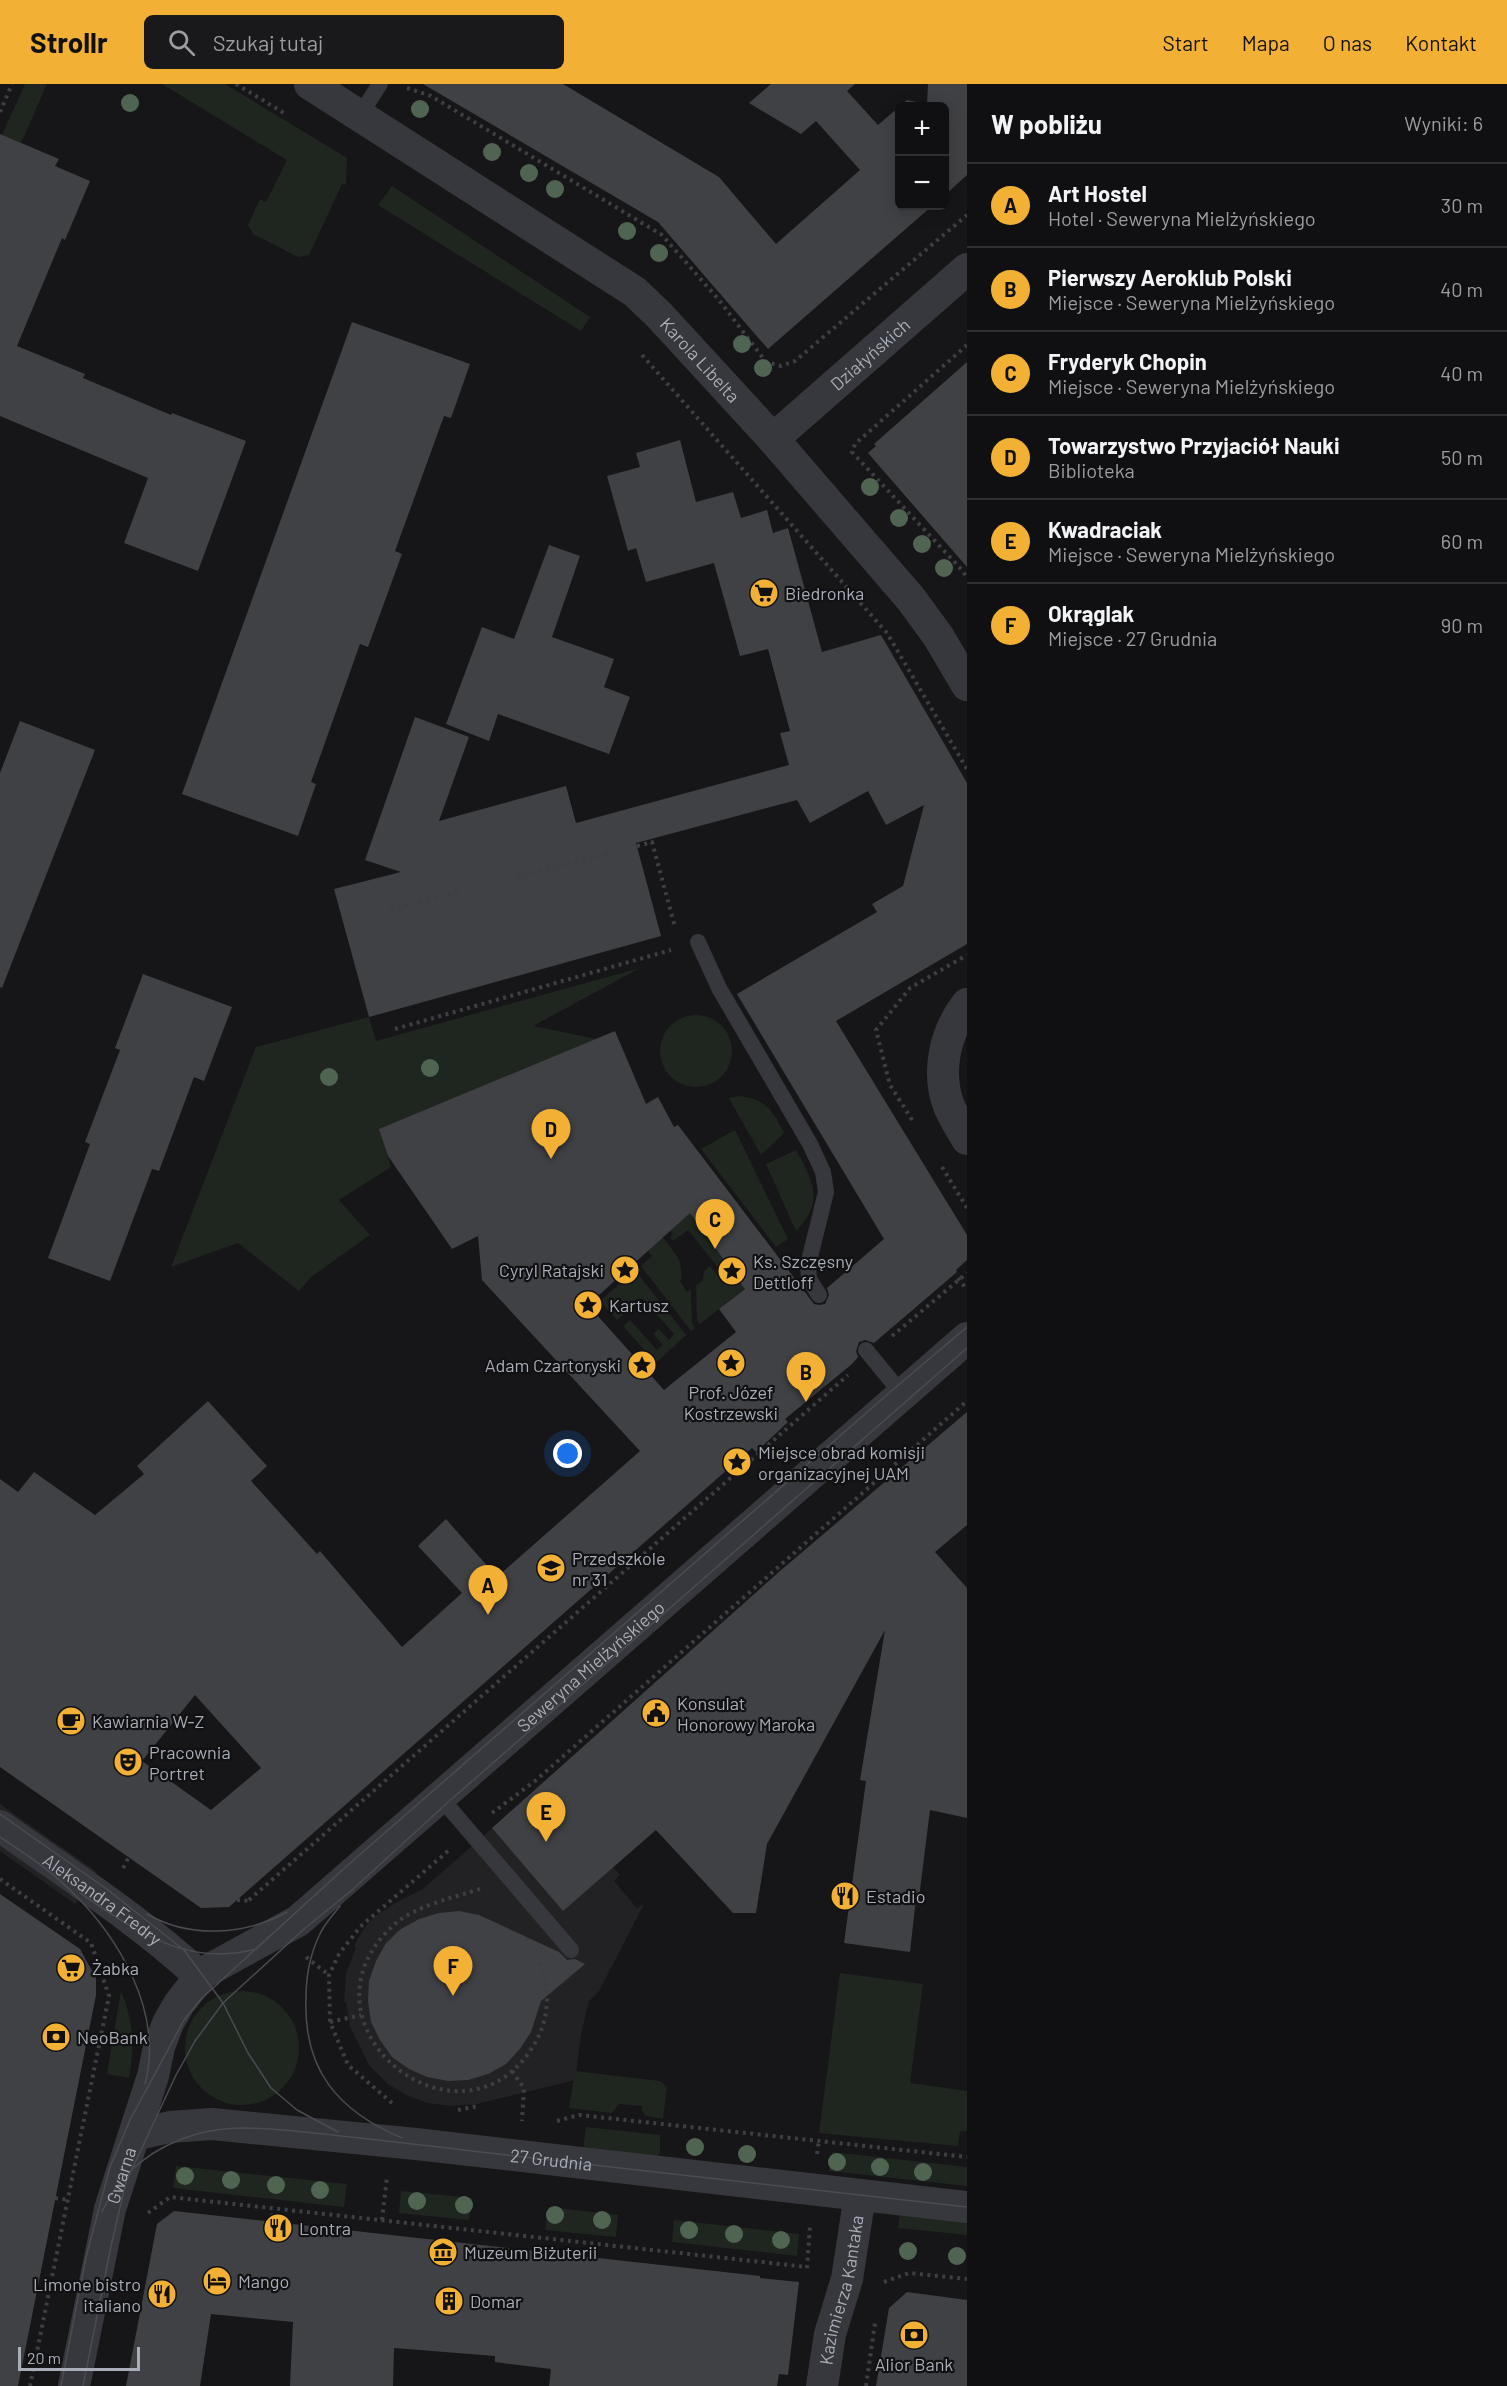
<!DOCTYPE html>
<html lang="pl">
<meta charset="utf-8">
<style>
:root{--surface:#101012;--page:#19191b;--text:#f1f3f6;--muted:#9c9d9f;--line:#303032;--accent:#f2b134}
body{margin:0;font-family:Barlow,sans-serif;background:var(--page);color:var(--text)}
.controls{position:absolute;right:18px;top:18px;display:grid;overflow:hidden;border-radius:9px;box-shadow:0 3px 15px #0003}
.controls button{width:54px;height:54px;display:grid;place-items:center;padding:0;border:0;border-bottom:2px solid var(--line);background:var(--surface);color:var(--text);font:30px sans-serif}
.scale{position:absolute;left:18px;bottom:15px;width:122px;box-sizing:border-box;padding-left:6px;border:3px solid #a8adb8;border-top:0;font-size:16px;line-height:21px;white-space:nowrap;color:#a8adb8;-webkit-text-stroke:4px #111113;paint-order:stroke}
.you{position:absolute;left:568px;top:1370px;width:21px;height:21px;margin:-15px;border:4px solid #fff;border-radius:50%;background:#1a73e8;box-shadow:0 0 0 9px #1a73e833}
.badge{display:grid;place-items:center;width:39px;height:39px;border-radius:50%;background:var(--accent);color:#111;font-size:20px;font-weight:700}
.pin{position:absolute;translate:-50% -50px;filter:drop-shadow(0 2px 3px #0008)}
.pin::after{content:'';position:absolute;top:32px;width:21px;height:18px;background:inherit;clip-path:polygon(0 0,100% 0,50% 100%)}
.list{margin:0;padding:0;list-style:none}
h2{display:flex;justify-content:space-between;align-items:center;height:78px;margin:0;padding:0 24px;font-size:26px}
h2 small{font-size:20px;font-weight:400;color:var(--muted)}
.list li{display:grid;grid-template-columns:39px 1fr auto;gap:18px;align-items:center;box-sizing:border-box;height:84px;padding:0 24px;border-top:2px solid var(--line)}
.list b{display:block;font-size:22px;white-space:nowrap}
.list p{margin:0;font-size:20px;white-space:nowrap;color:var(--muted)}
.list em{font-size:20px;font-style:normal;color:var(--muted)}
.icon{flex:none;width:33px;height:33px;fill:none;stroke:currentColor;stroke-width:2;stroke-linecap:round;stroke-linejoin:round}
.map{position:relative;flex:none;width:967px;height:2302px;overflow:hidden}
header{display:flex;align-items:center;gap:36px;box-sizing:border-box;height:84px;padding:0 30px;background:var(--accent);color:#111}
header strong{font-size:28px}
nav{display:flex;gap:33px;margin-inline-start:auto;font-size:21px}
.search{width:420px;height:54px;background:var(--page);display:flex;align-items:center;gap:15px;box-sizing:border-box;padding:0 21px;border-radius:9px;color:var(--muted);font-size:22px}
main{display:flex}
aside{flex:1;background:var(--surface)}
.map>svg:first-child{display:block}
.built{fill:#222225}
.green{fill:#1e261f}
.building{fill:#404145;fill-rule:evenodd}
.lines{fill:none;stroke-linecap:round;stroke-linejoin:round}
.path{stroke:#3d3f44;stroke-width:4;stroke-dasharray:3 4.5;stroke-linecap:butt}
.lane{stroke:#37383d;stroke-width:16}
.street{stroke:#37383d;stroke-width:32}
.tram{stroke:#4a4c52;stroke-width:1.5}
.tree{fill:#506452}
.labels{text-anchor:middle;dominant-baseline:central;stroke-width:4.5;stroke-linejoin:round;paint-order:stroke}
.street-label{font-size:18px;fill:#a8adb8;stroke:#111113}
.poi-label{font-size:18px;fill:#a8adb8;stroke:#111113;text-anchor:start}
</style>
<header>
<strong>Strollr</strong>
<div class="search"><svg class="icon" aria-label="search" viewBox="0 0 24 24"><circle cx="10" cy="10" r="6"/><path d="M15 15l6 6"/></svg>Szukaj tutaj</div>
<nav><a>Start</a><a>Mapa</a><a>O nas</a><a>Kontakt</a></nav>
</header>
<main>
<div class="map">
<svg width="967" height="2302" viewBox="0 0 967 2302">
<rect width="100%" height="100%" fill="#161618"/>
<path class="built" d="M539,1703L620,1791L614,1797L637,1824L644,1820L599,1907L589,1917L581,1950L575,1996L477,2020L451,2022L428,2019L406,2011L388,2000L369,1981L350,1942L346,1918H344L346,1889L356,1864L354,1862L363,1846L374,1833L397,1818L423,1805Z
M0,1720L97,1788L75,1820L0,1767Z"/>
<path class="green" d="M25,0H47L21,59L2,51Z
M162,0H225L347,74L346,101L342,100L309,171L298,173L253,150L248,141L260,115L266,118L287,76Z
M392,102L590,233L581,247L378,121Z
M640,884L533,942L597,955L380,1045L391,1083L339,1116L370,1151L311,1193L299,1207L238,1159L171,1183L256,963L369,933L376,957Z
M660 967a36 36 0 1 1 72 0a36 36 0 1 1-72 0Z
M739,1012C766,1015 773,1027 784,1049L761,1071L729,1014Z
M735,1046L788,1155L776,1163L701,1065Z
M796,1066C813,1097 825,1118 796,1147L766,1080Z
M660,1089L665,1092L662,1095L683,1122L686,1126L688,1124L697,1135L695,1137L703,1148L706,1146L714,1158L712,1160L719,1170L722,1168L730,1179L728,1181L735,1191L738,1190L746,1201L744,1205L700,1240L697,1236L696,1201L703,1196L704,1187L710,1182L724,1200L728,1196L688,1146L673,1157L670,1153L673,1150L664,1139L656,1144L677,1172L680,1178L682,1195L680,1197L687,1208L691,1205L692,1239L695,1244L691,1247L641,1182L652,1172L648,1168L651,1164L644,1156L639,1155L642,1153L636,1146L630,1147L621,1138L623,1135L607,1120L618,1110L621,1112L631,1107L630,1104L656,1095L654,1091Z
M635,1186L686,1251L656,1279L623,1242L630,1236L657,1266L663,1261L653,1250L659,1245L669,1256L674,1250L642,1214L617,1236L600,1217Z
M840,1889L923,1900L910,1999L967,2007V2047H960L958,2062L819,2049Z
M121,1907C133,1935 135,1964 129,1994L107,1990Z
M185 1964a57 57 0 1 1 114 0a57 57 0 1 1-114 0Z
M575,1987L660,1997L667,2003L663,2035L646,2032L642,2027V2022L619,2020L612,2029L569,2024Z
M586,2043L660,2051V2069L655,2074L583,2066Z
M832,2068L967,2083V2102L829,2087Z
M176,2082L347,2100L344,2123L173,2104Z
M401,2107L472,2114L469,2136L399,2129Z
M548,2123L618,2131L616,2153L545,2146Z
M900,2128L967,2135V2151L898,2144Z
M674,2136L799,2150L797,2172L672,2158Z"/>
<path class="building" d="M423,0H563L719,93L776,160L860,86L816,37L801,50L749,19L771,0H855L847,7L878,41L907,16L927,20L928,0H967V91L945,111V22H900V122H932L768,265L658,138Z
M0,50L59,75L55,82L90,97L65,156L62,154L17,262L85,290L83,294L171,331L172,329L246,357L198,487L124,459L148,394L0,332Z
M352,238L470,280L451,334L444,332L395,467L402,470L368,563L360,560L311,698L316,700L298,752L182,710Z
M967,278V483L868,369L876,362L874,360Z
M680,356L696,418L733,408L741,434L767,426L773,449L788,444L822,568L881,551L967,699V860L836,937L967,1151V1176L956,1186L957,1188L874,1259L865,1256L859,1258L856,1267L858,1273L852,1280L785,1335L788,1338L756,1368L752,1364L229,1823L201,1824L0,1683V1395L18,1408L34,1388L95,1431L144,1390L137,1382L208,1317L267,1382L251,1397L317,1470L320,1467L402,1563L462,1509L418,1462L446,1435L497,1493L640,1367L482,1196L478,1152L452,1165L388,1072L379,1045L615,947L646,1020L658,1013L674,1043L678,1041L814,1220L819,1221L825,1220L829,1211L827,1204L884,1155L737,910L877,828L872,820L903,802L924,721L886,741L868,707L810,739L797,716L636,759L661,852L369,933L334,805L401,788L365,776L415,633L469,653L439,737L566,702L576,739L789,681L780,649L790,647L768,565L740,572L714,479L646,498L636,464L628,467L607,392L640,383L636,369ZM690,1129L745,1205L719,1225L736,1248L664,1306L588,1221ZM195,1611L261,1684L211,1726L142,1677Z
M549,461L580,472L552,553L614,575L604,603L630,613L609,670L498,630L489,657L446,640L482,543L514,555Z
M20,637L95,666L2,904L0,903V689Z
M143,890L232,923L204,997L194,993L159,1087L152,1085L110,1197L48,1174L90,1060L85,1058L120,966L115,964Z
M967,1328V1441L935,1468L967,1504V1734L930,1726L919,1814H916L910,1868L844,1859L866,1697L860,1696L885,1546L767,1760L756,1829H733L656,1746L563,1827L492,1744L780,1487Z
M0,1810L80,1865L96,1894V1911L18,2302H0Z
M459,1827L479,1831L559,1868L567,1876L575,1875L585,1880L541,1917L531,1948L520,1965L506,1980L488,1990L468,1996L448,1997L427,1993L409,1985L392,1973L380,1956L371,1938L368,1917L369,1897L376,1877L386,1859L401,1845L419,1835L439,1829Z
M174,2127L760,2192V2194L799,2198L788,2291L779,2290L777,2302H549L551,2285L495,2278V2272L394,2264L393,2302H290L293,2238L211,2230L200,2302H126L157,2140Z
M907,2208L967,2216V2302H876L889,2224Z"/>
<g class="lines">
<path class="path" d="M236,0L284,29
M407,4L431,12L662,151L719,216L766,278L781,282L795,277L967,131
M0,28L12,0
M967,261L855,360L852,368L962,486L967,494
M642,271L887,549L967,685
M637,762L652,758L675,843
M517,793L608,769
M390,826L462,807
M395,945L671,866
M912,1036L890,1001L876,946L910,904L967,871
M942,1083L967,1124
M958,1194L967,1206
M892,1252L967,1189
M492,1729L535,1697L967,1317
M123,1784L129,1773
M0,1795L91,1859L109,1912L30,2302
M480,1805C455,1813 416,1822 396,1839C283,1938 460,2082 534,1961C549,1936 551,1905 540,1878
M237,1816L250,1817
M249,1816L848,1291
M306,1873L329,1891
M330,1938L361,1931
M512,1987L524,2004L522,2037
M392,2019L348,1981L330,1938L329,1891L339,1870L360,1843L448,1767
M458,2026L478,2022
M557,2037L579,2031L967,2073
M817,2070L819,2056
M55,2114L70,2116
M148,2129L170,2113L807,2183
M382,2136L387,2093
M272,2140L273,2125
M807,2184L810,2141
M884,2198L909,2189L967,2195
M866,2302L875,2239"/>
<path class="lane" d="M360,31L380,0
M698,858L719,904L810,1060L823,1088L826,1108L808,1181L809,1195L819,1211
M866,1266L902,1310
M440,1713L571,1866"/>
<g class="street">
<path id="s1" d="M310,0L635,208L660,232L773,355L911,515L938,552L967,601"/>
<path id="s2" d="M773,355L967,185"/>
<path d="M967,920C945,948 936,988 949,1022C954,1034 961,1044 967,1055"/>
<path id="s3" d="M0,1742C68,1790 139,1836 200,1892"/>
<path id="s4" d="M134,2051L170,2043L212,2040L416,2060L967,2123"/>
<path id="s5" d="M74,2302L110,2125L153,1992L159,1963L168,1939L179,1920L203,1889L298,1837L967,1254"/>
<path id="s6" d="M822,2302L830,2250L847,2195L860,2111"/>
</g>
<path class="tram" d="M0,1730L108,1806L184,1866L223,1919L248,1969L271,2004L297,2026L338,2048
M0,1753C24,1769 49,1785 70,1806C119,1853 164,1929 145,2000
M80,1809C134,1846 187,1884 256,1865
M340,1822C333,1831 323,1841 319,1852C310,1871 306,1893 306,1914C303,1986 338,2027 402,2054
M147,1830C190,1855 245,1851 287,1828
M102,2128C120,2088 154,2062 197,2050C237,2039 282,2046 323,2050C369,2055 416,2060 463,2066C631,2085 799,2105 967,2123
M61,2302L86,2173L110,2083L130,2036L184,1936L202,1914L348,1781L896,1303L967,1243
M83,2302L111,2162L126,2098L176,1991L195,1957L223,1919L304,1845L352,1806L446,1720L967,1264"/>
</g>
<g class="tree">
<circle cx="130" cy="19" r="9"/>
<circle cx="420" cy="25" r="9"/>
<circle cx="492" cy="68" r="9"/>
<circle cx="529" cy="89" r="9"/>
<circle cx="555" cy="105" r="9"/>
<circle cx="627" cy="147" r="9"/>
<circle cx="659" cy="169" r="9"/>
<circle cx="742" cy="260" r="9"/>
<circle cx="763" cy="284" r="9"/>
<circle cx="870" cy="403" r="9"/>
<circle cx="899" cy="434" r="9"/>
<circle cx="922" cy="460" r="9"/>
<circle cx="944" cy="484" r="9"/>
<circle cx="430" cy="984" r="9"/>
<circle cx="329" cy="993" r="9"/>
<circle cx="695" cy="2063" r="9"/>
<circle cx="747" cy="2070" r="9"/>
<circle cx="837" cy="2078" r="9"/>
<circle cx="880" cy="2083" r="9"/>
<circle cx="923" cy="2088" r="9"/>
<circle cx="185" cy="2092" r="9"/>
<circle cx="231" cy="2096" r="9"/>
<circle cx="276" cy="2101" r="9"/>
<circle cx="320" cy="2106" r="9"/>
<circle cx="417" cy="2117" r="9"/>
<circle cx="464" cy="2121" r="9"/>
<circle cx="555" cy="2131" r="9"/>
<circle cx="602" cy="2136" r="9"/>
<circle cx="689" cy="2146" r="9"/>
<circle cx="734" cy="2150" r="9"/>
<circle cx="781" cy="2156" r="9"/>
<circle cx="908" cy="2167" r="9"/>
<circle cx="957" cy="2172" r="9"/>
</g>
<defs>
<g id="supermarket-disc" transform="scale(1.5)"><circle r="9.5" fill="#f2b134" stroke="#111113"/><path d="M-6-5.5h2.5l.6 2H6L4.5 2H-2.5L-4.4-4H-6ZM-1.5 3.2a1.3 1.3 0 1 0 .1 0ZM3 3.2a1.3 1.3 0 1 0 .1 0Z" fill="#111"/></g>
<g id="sight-disc" transform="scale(1.5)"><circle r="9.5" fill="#f2b134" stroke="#111113"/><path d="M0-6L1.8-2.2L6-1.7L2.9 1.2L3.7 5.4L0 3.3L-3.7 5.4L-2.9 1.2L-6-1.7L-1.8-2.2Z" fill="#111"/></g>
<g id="school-disc" transform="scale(1.5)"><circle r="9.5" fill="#f2b134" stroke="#111113"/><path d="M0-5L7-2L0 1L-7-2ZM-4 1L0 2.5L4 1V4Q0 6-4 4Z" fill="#111"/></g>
<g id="civic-disc" transform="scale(1.5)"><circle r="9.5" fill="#f2b134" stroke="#111113"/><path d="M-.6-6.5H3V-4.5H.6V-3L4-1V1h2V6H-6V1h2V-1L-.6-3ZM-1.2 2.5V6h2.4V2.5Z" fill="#111"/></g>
<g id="cafe-disc" transform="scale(1.5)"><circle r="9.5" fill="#f2b134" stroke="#111113"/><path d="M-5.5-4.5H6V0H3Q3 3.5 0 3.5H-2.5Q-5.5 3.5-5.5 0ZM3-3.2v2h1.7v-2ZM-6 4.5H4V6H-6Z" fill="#111"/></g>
<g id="theatre-disc" transform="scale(1.5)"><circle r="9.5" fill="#f2b134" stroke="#111113"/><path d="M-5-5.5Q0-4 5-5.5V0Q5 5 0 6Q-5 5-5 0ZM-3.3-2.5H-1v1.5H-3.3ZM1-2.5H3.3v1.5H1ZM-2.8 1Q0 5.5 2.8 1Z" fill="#111"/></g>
<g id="restaurant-disc" transform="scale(1.5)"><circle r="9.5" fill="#f2b134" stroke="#111113"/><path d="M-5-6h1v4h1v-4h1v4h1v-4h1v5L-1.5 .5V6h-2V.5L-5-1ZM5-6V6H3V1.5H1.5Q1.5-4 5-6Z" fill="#111"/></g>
<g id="bank-disc" transform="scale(1.5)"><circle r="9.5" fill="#f2b134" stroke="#111113"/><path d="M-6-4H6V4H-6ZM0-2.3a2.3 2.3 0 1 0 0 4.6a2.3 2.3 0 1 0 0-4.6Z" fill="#111"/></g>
<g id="museum-disc" transform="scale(1.5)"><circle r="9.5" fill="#f2b134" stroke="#111113"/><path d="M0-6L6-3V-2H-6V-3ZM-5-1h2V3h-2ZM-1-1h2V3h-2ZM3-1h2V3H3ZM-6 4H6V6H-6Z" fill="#111"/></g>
<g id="hotel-disc" transform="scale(1.5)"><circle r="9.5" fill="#f2b134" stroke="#111113"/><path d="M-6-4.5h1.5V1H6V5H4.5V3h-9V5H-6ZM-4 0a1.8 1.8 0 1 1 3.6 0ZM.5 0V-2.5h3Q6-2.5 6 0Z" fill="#111"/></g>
<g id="building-disc" transform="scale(1.5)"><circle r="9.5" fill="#f2b134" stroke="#111113"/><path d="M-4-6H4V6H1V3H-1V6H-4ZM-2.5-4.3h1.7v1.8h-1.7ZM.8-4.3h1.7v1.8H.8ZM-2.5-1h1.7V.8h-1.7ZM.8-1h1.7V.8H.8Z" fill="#111"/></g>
</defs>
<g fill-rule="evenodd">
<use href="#supermarket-disc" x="764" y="509"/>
<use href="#sight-disc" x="625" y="1186"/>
<use href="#sight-disc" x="732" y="1187"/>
<use href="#sight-disc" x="588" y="1221"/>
<use href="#sight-disc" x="731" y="1279"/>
<use href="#sight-disc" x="642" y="1281"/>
<use href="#sight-disc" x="737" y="1378"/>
<use href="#school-disc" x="551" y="1484"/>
<use href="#civic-disc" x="656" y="1629"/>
<use href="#cafe-disc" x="71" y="1637"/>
<use href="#theatre-disc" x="128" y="1678"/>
<use href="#restaurant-disc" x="845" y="1812"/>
<use href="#supermarket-disc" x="71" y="1884"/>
<use href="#bank-disc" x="56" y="1953"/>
<use href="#restaurant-disc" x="278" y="2144"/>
<use href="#museum-disc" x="443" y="2168"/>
<use href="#hotel-disc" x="217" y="2197"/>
<use href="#restaurant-disc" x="162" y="2210"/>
<use href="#building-disc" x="449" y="2217"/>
<use href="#bank-disc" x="914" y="2251"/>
</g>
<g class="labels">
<g class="street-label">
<text stroke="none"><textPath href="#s2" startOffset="129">Działyńskich</textPath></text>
<text stroke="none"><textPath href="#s1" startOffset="480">Karola Libelta</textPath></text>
<text stroke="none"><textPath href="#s5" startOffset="933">Seweryna Mielżyńskiego</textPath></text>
<text stroke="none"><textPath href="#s3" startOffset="126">Aleksandra Fredry</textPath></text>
<text stroke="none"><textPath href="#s4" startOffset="420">27 Grudnia</textPath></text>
<text stroke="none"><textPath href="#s5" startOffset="216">Gwarna</textPath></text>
<text stroke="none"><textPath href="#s6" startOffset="98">Kazimierza Kantaka</textPath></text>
</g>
<g class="poi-label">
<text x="785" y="509">Biedronka</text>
<text x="753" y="1177">Ks. Szczęsny<tspan x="753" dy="21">Dettloff</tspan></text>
<text x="604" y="1186" text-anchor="end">Cyryl Ratajski</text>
<text x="609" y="1221">Kartusz</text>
<text x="621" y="1281" text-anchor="end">Adam Czartoryski</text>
<text x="731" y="1308" text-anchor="middle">Prof. Józef<tspan x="731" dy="21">Kostrzewski</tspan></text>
<text x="758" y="1368">Miejsce obrad komisji<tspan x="758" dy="21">organizacyjnej UAM</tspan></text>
<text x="572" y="1474">Przedszkole<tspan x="572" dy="21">nr 31</tspan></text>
<text x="677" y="1619">Konsulat<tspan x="677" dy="21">Honorowy Maroka</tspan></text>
<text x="92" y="1637">Kawiarnia W-Z</text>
<text x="149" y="1668">Pracownia<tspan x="149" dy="21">Portret</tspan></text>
<text x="866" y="1812">Estadio</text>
<text x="92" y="1884">Żabka</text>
<text x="77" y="1953">NeoBank</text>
<text x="299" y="2144">Lontra</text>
<text x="464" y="2168">Muzeum Biżuterii</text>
<text x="238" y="2197">Mango</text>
<text x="141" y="2200" text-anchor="end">Limone bistro<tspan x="141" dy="21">italiano</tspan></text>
<text x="470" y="2217">Domar</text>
<text x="914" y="2280" text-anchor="middle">Alior Bank</text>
</g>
</g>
</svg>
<div class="controls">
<button>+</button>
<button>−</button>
</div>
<div class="scale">20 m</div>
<div class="you"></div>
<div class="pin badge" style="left:488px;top:1531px">A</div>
<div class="pin badge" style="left:806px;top:1318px">B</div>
<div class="pin badge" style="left:715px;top:1165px">C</div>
<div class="pin badge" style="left:551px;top:1075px">D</div>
<div class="pin badge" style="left:546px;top:1758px">E</div>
<div class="pin badge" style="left:453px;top:1912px">F</div>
</div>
<aside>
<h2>W pobliżu<small>Wyniki: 6</small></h2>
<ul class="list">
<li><span class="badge">A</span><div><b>Art Hostel</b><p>Hotel · Seweryna Mielżyńskiego</p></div><em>30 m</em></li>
<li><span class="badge">B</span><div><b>Pierwszy Aeroklub Polski</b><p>Miejsce · Seweryna Mielżyńskiego</p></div><em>40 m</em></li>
<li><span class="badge">C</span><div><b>Fryderyk Chopin</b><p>Miejsce · Seweryna Mielżyńskiego</p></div><em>40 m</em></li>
<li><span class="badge">D</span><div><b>Towarzystwo Przyjaciół Nauki</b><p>Biblioteka</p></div><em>50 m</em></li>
<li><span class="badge">E</span><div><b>Kwadraciak</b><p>Miejsce · Seweryna Mielżyńskiego</p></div><em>60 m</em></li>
<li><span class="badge">F</span><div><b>Okrąglak</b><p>Miejsce · 27 Grudnia</p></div><em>90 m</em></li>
</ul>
</aside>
</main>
